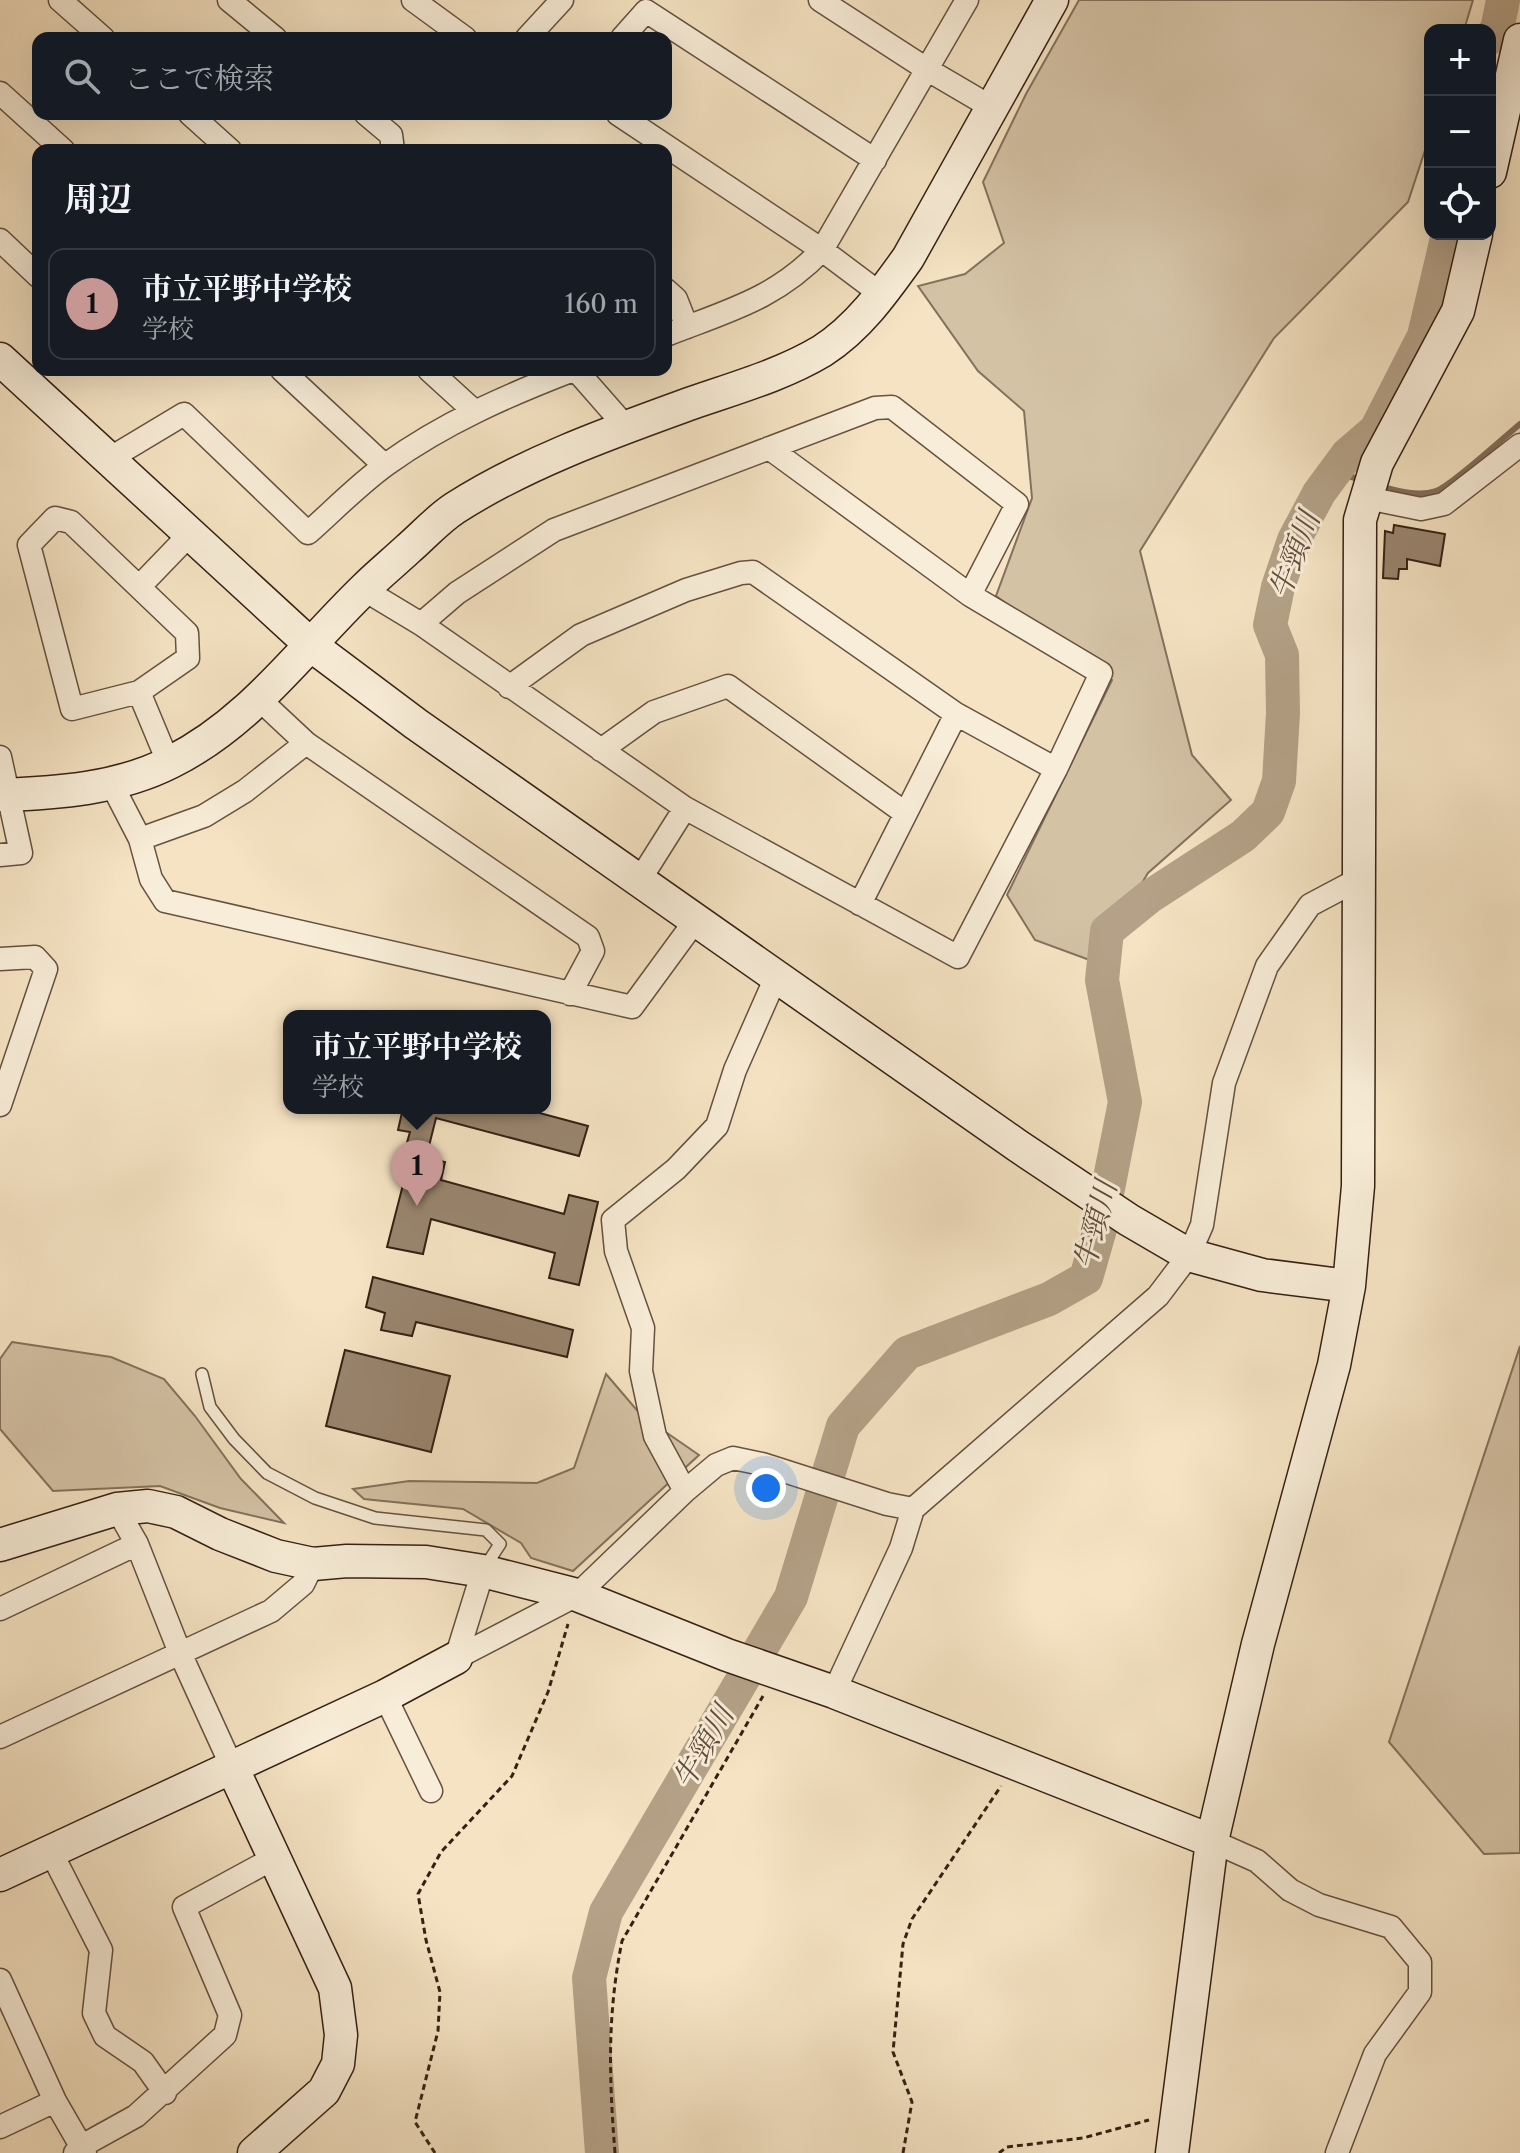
<!DOCTYPE html>
<html lang="ja">
<meta charset="utf-8">
<style>
:root{--surface:#171b24;--page:#242831;--text:#f1f3f6;--muted:#9ea1a6;--line:#363941;--accent:#c59692}
body{margin:0;font-family:"Libre Caslon Text","Noto Serif JP",serif;background:var(--page);color:var(--text)}
.controls{position:absolute;right:24px;top:24px;display:grid;overflow:hidden;border-radius:16px;box-shadow:0 8px 32px #0002}
.controls button{width:72px;height:72px;display:grid;place-items:center;padding:0;border:0;border-bottom:2px solid var(--line);background:var(--surface);color:var(--text);font:40px sans-serif}
.you{position:absolute;left:766px;top:1488px;width:28px;height:28px;margin:-20px;border:6px solid #fff;border-radius:50%;background:#1a73e8;box-shadow:0 0 0 12px #1a73e833}
.badge{display:grid;place-items:center;width:52px;height:52px;border-radius:50%;background:var(--accent);color:#111;font-size:26px;font-weight:700}
.pin{position:absolute;translate:-50% -66px;filter:drop-shadow(0 2px 4px #0008)}
.pin::after{content:'';position:absolute;top:42px;width:28px;height:24px;background:inherit;clip-path:polygon(0 0,100% 0,50% 100%)}
.popup{position:absolute;left:283px;top:1010px;width:268px;height:104px;box-sizing:border-box;display:grid;place-content:center;border-radius:16px;background:var(--surface);filter:drop-shadow(0 2px 6px #0005);font-size:26px;white-space:nowrap;color:var(--muted)}
.popup b{font-size:30px;color:var(--text)}
.popup::after{content:'';position:absolute;left:50%;top:100%;margin-left:-16px;border:16px solid transparent;border-top-color:var(--surface)}
.list{margin:0;padding:0;list-style:none}
h2{display:flex;justify-content:space-between;align-items:center;height:104px;margin:0;padding:0 32px;font-size:34px}
h2 small{font-size:26px;font-weight:400;color:var(--muted)}
.list li{display:grid;grid-template-columns:52px 1fr auto;gap:24px;align-items:center;box-sizing:border-box;height:112px;margin:0 16px 16px;padding:0 16px;border:2px solid var(--line);border-radius:16px}
.list b{display:block;font-size:30px;white-space:nowrap}
.list p{margin:0;font-size:26px;white-space:nowrap;color:var(--muted)}
.list em{font-size:26px;font-style:normal;color:var(--muted)}
.icon{flex:none;width:44px;height:44px;fill:none;stroke:currentColor;stroke-width:2;stroke-linecap:round;stroke-linejoin:round}
.map{position:relative;flex:none;width:1520px;height:2153px;overflow:hidden}
.search{position:absolute;background:var(--surface);box-shadow:0 8px 32px #0002;left:32px;top:32px;width:640px;height:88px;display:flex;align-items:center;gap:20px;box-sizing:border-box;padding:0 28px;border-radius:16px;color:var(--muted);font-size:30px}
.panel{position:absolute;background:var(--surface);box-shadow:0 8px 32px #0002;left:32px;top:144px;width:640px;height:232px;border-radius:16px}
.map>svg:first-child{display:block}
.green{fill:#d4c2a5;stroke:#84715c;stroke-width:2}
.lines{fill:none;stroke-linecap:round;stroke-linejoin:round}
.stream{stroke:#816d59;stroke-width:6}
.river{stroke:#b4a187;stroke-width:34}
.building{fill:#99856f;stroke:#352013;stroke-width:2}
.lane-casing{stroke:#65513f;stroke-width:14}
.street-casing{stroke:#65513f;stroke-width:25}
.secondary-casing{stroke:#352013;stroke-width:35}
.path{stroke:#352013;stroke-width:3;stroke-dasharray:6 4;stroke-linecap:butt}
.lane{stroke:#f8edd8;stroke-width:11}
.street{stroke:#f8edd8;stroke-width:22}
.secondary{stroke:#f8edd8;stroke-width:32}
.labels{text-anchor:middle;dominant-baseline:central;stroke-width:6;stroke-linejoin:round;paint-order:stroke}
.water-label{font-size:30px;font-style:italic;fill:#614d3c;stroke:#f8edd8}
</style>
<div class="map">
<svg width="1520" height="2153" viewBox="0 0 1520 2153">
<rect width="100%" height="100%" fill="#f5e3c3"/>
<filter id="stains"><feTurbulence type="fractalNoise" baseFrequency=".0025" numOctaves="4"/><feColorMatrix values="0 0 0 0 .2 0 0 0 0 .09 0 0 0 0 .02 0 0 0 .5 -.17"/></filter>
<radialGradient id="worn" r=".72"><stop offset=".6" stop-color="#630" stop-opacity="0"/><stop offset="1" stop-color="#630" stop-opacity=".3"/></radialGradient>
<path class="green" d="M1079,0H1473L1464,30H1430V135L1408,202L1274,338L1140,551L1192,755L1231,800L1148,873L1095,962L1035,940L1007,895L1112,680L996,596L1032,498L1024,411L978,371L918,286L965,274L1004,243L983,182L1026,94Z
M12,1342L111,1357L164,1379L195,1416L241,1479L284,1523L220,1508L160,1486L53,1491L0,1429V1359Z
M1520,1346V1853L1484,1854L1389,1742Z
M606,1374L641,1415L699,1455L573,1571L531,1558L521,1543L463,1509L364,1499L353,1489L409,1481L537,1483L574,1468Z"/>
<g class="lines">
<path class="stream" d="M1334,472L1362,480
M1380,486C1398,491 1418,497 1436,491C1451,486 1504,437 1520,424"/>
<path class="river" d="M1490,38L1497,30L1503,0
M602,2153L589,1978L606,1912L791,1597L843,1426L907,1353L1049,1299L1086,1278L1100,1229L1125,1102L1102,980L1107,931L1149,897L1243,836L1268,812L1279,781L1283,713L1282,655L1270,625L1278,587L1294,540L1319,493L1347,455L1376,430L1424,336L1448,234"/>
</g>
<path class="building" d="M1394,525L1445,534L1440,566L1407,559V569H1399L1398,579L1383,578L1385,531L1393,533Z
M403,1108H521L588,1126L579,1156L436,1118L426,1158L445,1162L441,1180L564,1214L569,1195L598,1202L579,1285L549,1278L555,1253L431,1219L423,1254L387,1247L405,1177L397,1178L410,1132L398,1130Z
M373,1277L573,1330L567,1357L416,1322L412,1336L381,1330L385,1313L366,1307Z
M345,1350L450,1376L431,1452L326,1426Z"/>
<g class="lines">
<g class="lane-casing">
<path id="lane" d="M202,1374L210,1407L234,1439L267,1473L315,1498L375,1518L486,1530L500,1544L485,1567"/>
</g>
<g class="street-casing">
<path id="street" d="M60,0L103,38
M229,0L275,38
M413,0L465,38
M820,0L928,70L991,107
M527,38L562,0
M622,38L646,11L875,160
M0,93L63,150
M190,114L230,150
M366,114L391,135L393,150
M618,114L822,250L882,295
M0,240L38,276
M666,290L676,299L687,327
M666,335C727,311 776,299 822,250L967,0
M282,370L384,465
M429,370L474,411
M576,370L626,427
M109,459L184,414L308,533C334,510 359,484 387,464C444,423 508,395 573,370
M1367,498L1421,509L1444,504L1520,445
M55,518L71,522L187,633L188,658L139,692L72,709L29,545Z
M139,587L191,533
M363,589L421,624L685,808L958,957L1056,769L1101,673L970,595L769,448
M421,624L457,593L554,530L875,408L892,407L1017,504L970,595
M509,687L581,635L686,590L741,573L753,572L956,714L1056,769
M139,692L169,764
M260,700L306,743L588,937L593,951L570,994
M601,750L654,712L728,686L905,813
M0,757L21,853L0,855
M111,783L140,839L151,879L165,901L632,1007L695,921
M140,839L204,816L245,791L306,743
M639,881L685,808
M860,904L956,714
M0,959L35,957L46,969L0,1105
M685,1491L655,1436L641,1371L643,1328L616,1251L613,1220L676,1169L717,1126L735,1070L776,977
M117,1509L137,1544L180,1653L232,1767
M0,1609L137,1544
M456,1658L577,1595L685,1491L716,1465L733,1458L762,1464L887,1504L913,1509
M456,1658L483,1571
M834,1692L901,1548L913,1509L1158,1296L1189,1255L1202,1225L1224,1083L1267,966L1310,905L1359,879
M385,1696L431,1791
M0,1737L271,1611L303,1584L313,1564
M1212,1841L1257,1861L1290,1890L1319,1905L1391,1927L1420,1962V1992L1375,2054L1337,2153
M50,1850L101,1950L94,2013L105,2036L143,2062L165,2093
M0,1980L55,2101L85,2153
M0,2127L55,2101
M75,2153L80,2147L136,2116L225,2035L230,2015L184,1907L276,1857"/>
</g>
<g class="secondary-casing">
<path id="secondary" d="M1490,172L1520,40
M0,359L312,646L416,724L1018,1146L1129,1220L1189,1255L1262,1275L1349,1286
M0,795C58,793 118,789 171,762C251,722 301,650 364,589C378,575 394,562 409,548C424,535 438,519 455,508C527,462 612,432 692,403C735,388 782,375 822,351C858,328 883,293 908,258L1052,0
M0,1545L117,1509L148,1506L176,1512L220,1534L276,1556L313,1564L347,1561L426,1562L483,1571L577,1595L727,1655L834,1692L1212,1841
M232,1767L335,1988L341,2035L338,2064L324,2091L254,2153
M0,1875L385,1696L456,1658
M1172,2153L1212,1841L1258,1644L1334,1365L1349,1286L1358,1186L1360,520L1377,463L1458,311L1476,234"/>
</g>
<path class="path" d="M435,2153L415,2122L438,2031L440,1992L426,1940L418,1894L441,1852L512,1776L548,1692L568,1624
M615,2153C609,2077 607,2016 622,1941L763,1696
M903,2153L912,2102L893,2052L903,1944L912,1919L1001,1786
M999,2153L1007,2147L1083,2138L1149,2120"/>
<use href="#lane" class="lane"/>
<use href="#street" class="street"/>
<use href="#secondary" class="secondary"/>
</g>
<g class="labels">
<g class="water-label">
<text transform="translate(1294 555) rotate(-69)">牛頸川</text>
<text transform="translate(1095 1225) rotate(-75)">牛頸川</text>
<text transform="translate(703 1747) rotate(-60)">牛頸川</text>
</g>
</g>
<rect width="100%" height="100%" filter="url(#stains)"/>
<rect width="100%" height="100%" fill="url(#worn)"/>
</svg>
<div class="controls">
<button>+</button>
<button>−</button>
<button><svg class="icon" aria-label="locate" viewBox="0 0 24 24"><circle cx="12" cy="12" r="6"/><path d="M12 2v4M12 18v4M2 12h4M18 12h4"/></svg></button>
</div>
<div class="you"></div>
<div class="pin badge" style="left:417px;top:1206px">1</div>
<div class="popup"><b>市立平野中学校</b>学校</div>
<div class="search"><svg class="icon" aria-label="search" viewBox="0 0 24 24"><circle cx="10" cy="10" r="6"/><path d="M15 15l6 6"/></svg>ここで検索</div>
<section class="panel">
<h2>周辺<small></small></h2>
<ul class="list">
<li><span class="badge">1</span><div><b>市立平野中学校</b><p>学校</p></div><em>160 m</em></li>
</ul>
</section>
</div>
